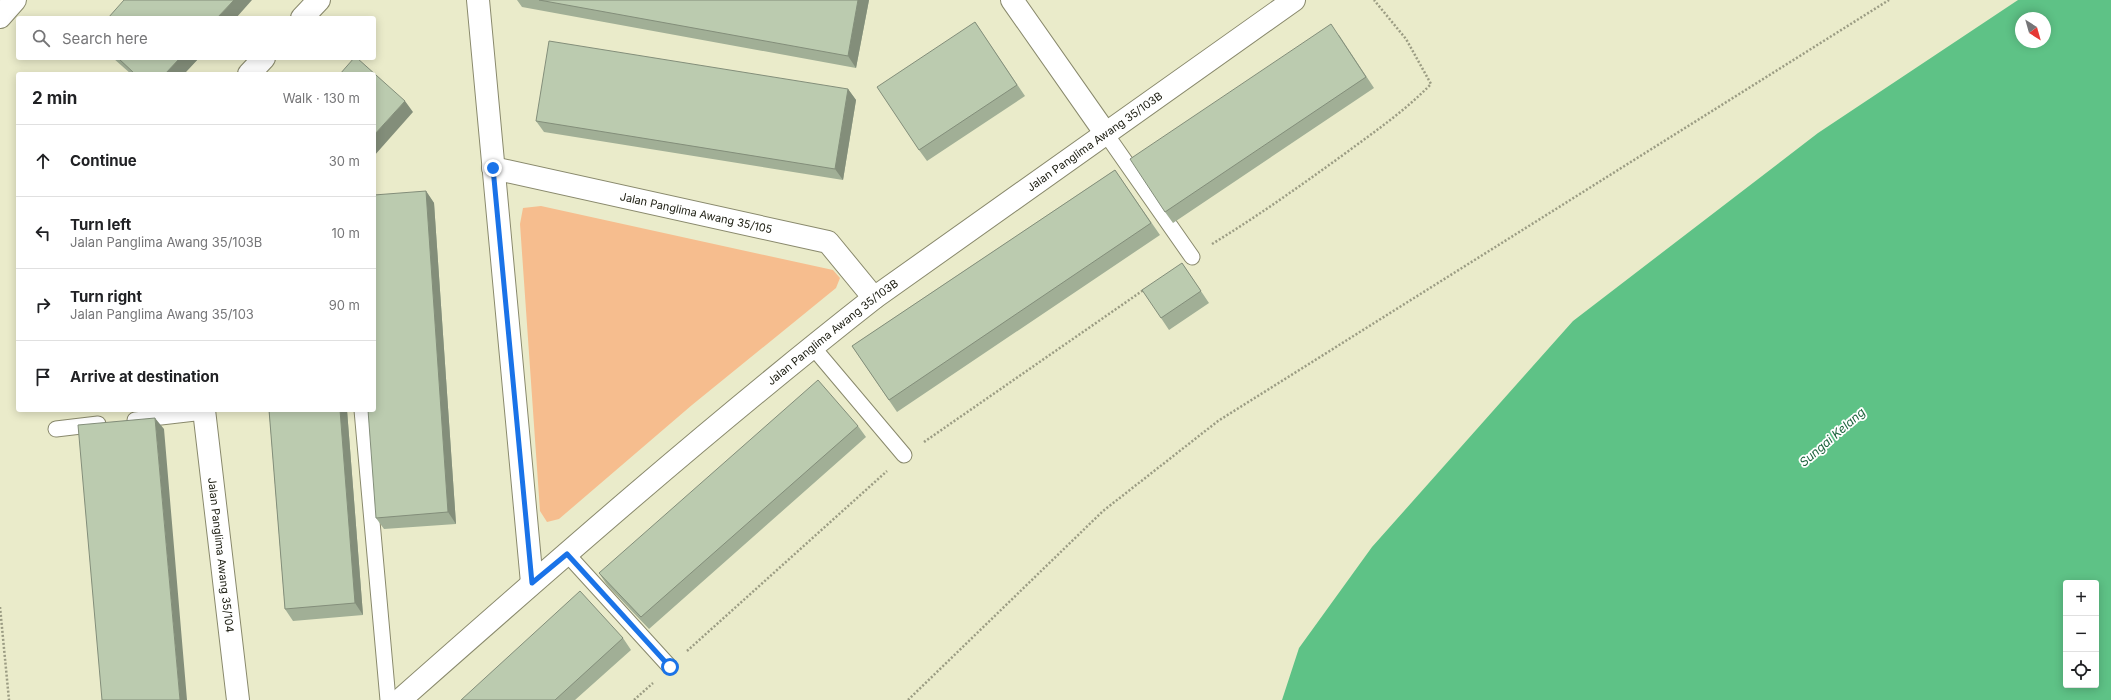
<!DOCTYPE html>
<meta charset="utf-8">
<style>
:root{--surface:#fff;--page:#f2f2f2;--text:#202124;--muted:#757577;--line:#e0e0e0}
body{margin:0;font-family:Inter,sans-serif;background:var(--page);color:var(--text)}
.controls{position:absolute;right:12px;bottom:12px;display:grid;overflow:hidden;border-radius:4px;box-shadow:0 2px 10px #0003}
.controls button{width:36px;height:36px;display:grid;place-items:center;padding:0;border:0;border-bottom:1px solid var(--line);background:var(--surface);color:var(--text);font:20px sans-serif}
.compass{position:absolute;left:2015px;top:12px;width:36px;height:36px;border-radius:50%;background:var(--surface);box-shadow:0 2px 10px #0003;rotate:143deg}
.stop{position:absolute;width:12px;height:12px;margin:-9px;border:3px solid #1a73e8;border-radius:50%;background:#fff}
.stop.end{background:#1a73e8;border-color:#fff;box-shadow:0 1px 4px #0008}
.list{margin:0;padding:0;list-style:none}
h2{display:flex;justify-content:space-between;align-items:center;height:52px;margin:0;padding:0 16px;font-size:17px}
h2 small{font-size:13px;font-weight:400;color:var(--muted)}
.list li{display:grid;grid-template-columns:26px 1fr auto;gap:12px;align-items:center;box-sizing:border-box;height:72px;padding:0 16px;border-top:1px solid var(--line)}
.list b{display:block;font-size:15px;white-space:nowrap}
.list p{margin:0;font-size:13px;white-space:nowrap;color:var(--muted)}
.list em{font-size:13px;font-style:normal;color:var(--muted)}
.icon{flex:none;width:22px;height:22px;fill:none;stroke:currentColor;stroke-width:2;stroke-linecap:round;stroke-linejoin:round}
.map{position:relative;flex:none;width:2111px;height:700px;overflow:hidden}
.search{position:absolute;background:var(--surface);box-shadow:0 2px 10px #0003;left:16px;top:16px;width:360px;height:44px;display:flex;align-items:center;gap:10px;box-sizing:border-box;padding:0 14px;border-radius:4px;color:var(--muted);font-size:15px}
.panel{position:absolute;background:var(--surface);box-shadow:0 2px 10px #0003;left:16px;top:72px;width:360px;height:340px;border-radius:4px}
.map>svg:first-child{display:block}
.green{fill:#f6bd8e}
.water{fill:#5ec286;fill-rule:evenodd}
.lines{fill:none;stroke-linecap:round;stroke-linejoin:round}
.service-casing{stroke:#89896c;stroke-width:17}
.minor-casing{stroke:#89896c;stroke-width:24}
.path{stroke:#9b9c83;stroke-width:2.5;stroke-dasharray:2 2;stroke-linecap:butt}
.service{stroke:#fff;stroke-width:15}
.minor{stroke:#fff;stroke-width:22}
.wall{fill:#a1af96}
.shaded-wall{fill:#838e7a}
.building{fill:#bbcbaf;stroke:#838e7a}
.route{stroke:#1a73e8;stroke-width:5}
.labels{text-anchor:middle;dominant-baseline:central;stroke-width:3.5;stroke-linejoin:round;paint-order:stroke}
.street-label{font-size:11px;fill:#191a0e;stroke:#fff}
.water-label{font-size:12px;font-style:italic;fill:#1e653e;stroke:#fff}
</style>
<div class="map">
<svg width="2111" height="700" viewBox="0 0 2111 700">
<rect width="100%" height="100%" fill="#eaebca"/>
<path class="green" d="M541,206L833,270L840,278L836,288L692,405L559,519L547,522L540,511L520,224L523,208Z"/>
<path class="water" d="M2018,0H2111V700H1282L1299,648L1372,547L1573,321L1818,133ZM2021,18H2045V42H2021ZM2066,583H2096V685H2066Z"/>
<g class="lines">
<g class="service-casing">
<path id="service" d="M1106,134L1192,257
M812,346L904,455
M362,410L388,700
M135,420L204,412
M56,429L98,424
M567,554L670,667"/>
</g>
<g class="minor-casing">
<g id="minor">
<path d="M478,0L532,583"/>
<path d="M1012,0L1106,134"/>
<path d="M0,17L15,0"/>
<path d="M302,18L319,0"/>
<path d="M249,74L264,58"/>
<path id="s1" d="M493,168L828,242L874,298"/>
<path id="s2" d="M204,410L238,700"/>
<path id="s3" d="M400,700C555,563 711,426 874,298L1294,0"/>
</g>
</g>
<path class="path" d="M1212,244C1258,216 1300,186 1343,155C1374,132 1405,111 1431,84L1406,39L1374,0
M924,442L1145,289
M0,607L9,700
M687,651L887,471
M634,700L653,683
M908,700L1103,511L1218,421L1889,0"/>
<use href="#service" class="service"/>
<use href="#minor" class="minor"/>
</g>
<path class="wall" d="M517,0H869L856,68L522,7Z
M975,22L1025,96L927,161L919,150Z
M1339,35L1374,88L1173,223L1165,212Z
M113,58H199L184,74H131Z
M848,89L856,100L843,180L544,132L536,121Z
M1115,170L1160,235L897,412L852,346Z
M426,191L434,203L456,524L384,529L376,518Z
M1182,263L1209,303L1169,330L1161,318Z
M269,410H347L363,615L293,621L285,609Z
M858,426L866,437L649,629L607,585L599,573Z
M623,638L631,650L575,700H461Z"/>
<path class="shaded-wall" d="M234,0H252L236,18H217Z
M858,0H869L856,68L848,56Z
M180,58H199L184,74H165Z
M848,89L856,100L843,180L835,169Z
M405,101L413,112L374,156V135Z
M426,191L434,203L456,524L448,512Z
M340,410H347L363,615L355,603Z
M155,418L164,429L187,700H180Z"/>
<path class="building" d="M124,0H234L217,18H108Z
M539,0H858L848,56Z
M975,22L1017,85L919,150L877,87Z
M1331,24L1366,77L1165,212L1130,159Z
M549,41L848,89L835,169L536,121Z
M118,58H180L165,74H135Z
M354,58H357L405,101L374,135V74H340Z
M1115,170L1151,223L889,400L852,346Z
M426,191L448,512L376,518L368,410H374V195Z
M1182,263L1201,291L1161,318L1142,290Z
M818,380L858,426L641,617L599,573Z
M269,410H340L355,603L285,609Z
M155,418L180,700H102L78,425Z
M580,591L623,638L555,700H461Z"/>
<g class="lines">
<path class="route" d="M493,168L532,583L567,554L670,667"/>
</g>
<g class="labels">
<g class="street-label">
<text stroke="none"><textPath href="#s3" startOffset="892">Jalan Panglima Awang 35/103B</textPath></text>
<text stroke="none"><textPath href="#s1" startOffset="208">Jalan Panglima Awang 35/105</textPath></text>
<text stroke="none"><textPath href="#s3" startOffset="568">Jalan Panglima Awang 35/103B</textPath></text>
<text stroke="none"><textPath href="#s2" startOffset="146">Jalan Panglima Awang 35/104</textPath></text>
</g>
<g class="water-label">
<text transform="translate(1832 437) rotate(-41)">Sungai Kelang</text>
</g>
</g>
</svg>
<div class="controls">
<button>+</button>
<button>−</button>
<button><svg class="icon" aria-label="locate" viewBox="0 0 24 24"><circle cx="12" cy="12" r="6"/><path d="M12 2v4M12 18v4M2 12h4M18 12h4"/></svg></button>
</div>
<svg class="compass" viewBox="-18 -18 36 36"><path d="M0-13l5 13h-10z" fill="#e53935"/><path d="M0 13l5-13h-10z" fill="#757577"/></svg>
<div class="stop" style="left:670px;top:667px"></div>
<div class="stop end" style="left:493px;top:168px"></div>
<div class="search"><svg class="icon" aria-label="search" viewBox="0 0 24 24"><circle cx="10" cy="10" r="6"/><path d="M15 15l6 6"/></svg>Search here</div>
<section class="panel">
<h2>2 min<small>Walk · 130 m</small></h2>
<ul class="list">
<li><svg class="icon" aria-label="ahead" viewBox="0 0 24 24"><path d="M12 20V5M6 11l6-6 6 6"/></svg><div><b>Continue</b></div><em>30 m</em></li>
<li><svg class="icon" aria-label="left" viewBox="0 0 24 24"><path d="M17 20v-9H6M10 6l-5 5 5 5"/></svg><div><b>Turn left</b><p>Jalan Panglima Awang 35/103B</p></div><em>10 m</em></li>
<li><svg class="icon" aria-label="right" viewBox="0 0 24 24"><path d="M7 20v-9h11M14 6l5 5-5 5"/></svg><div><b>Turn right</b><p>Jalan Panglima Awang 35/103</p></div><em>90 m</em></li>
<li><svg class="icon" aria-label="arrive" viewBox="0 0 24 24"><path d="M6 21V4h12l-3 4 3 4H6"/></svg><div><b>Arrive at destination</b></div></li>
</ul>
</section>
</div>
